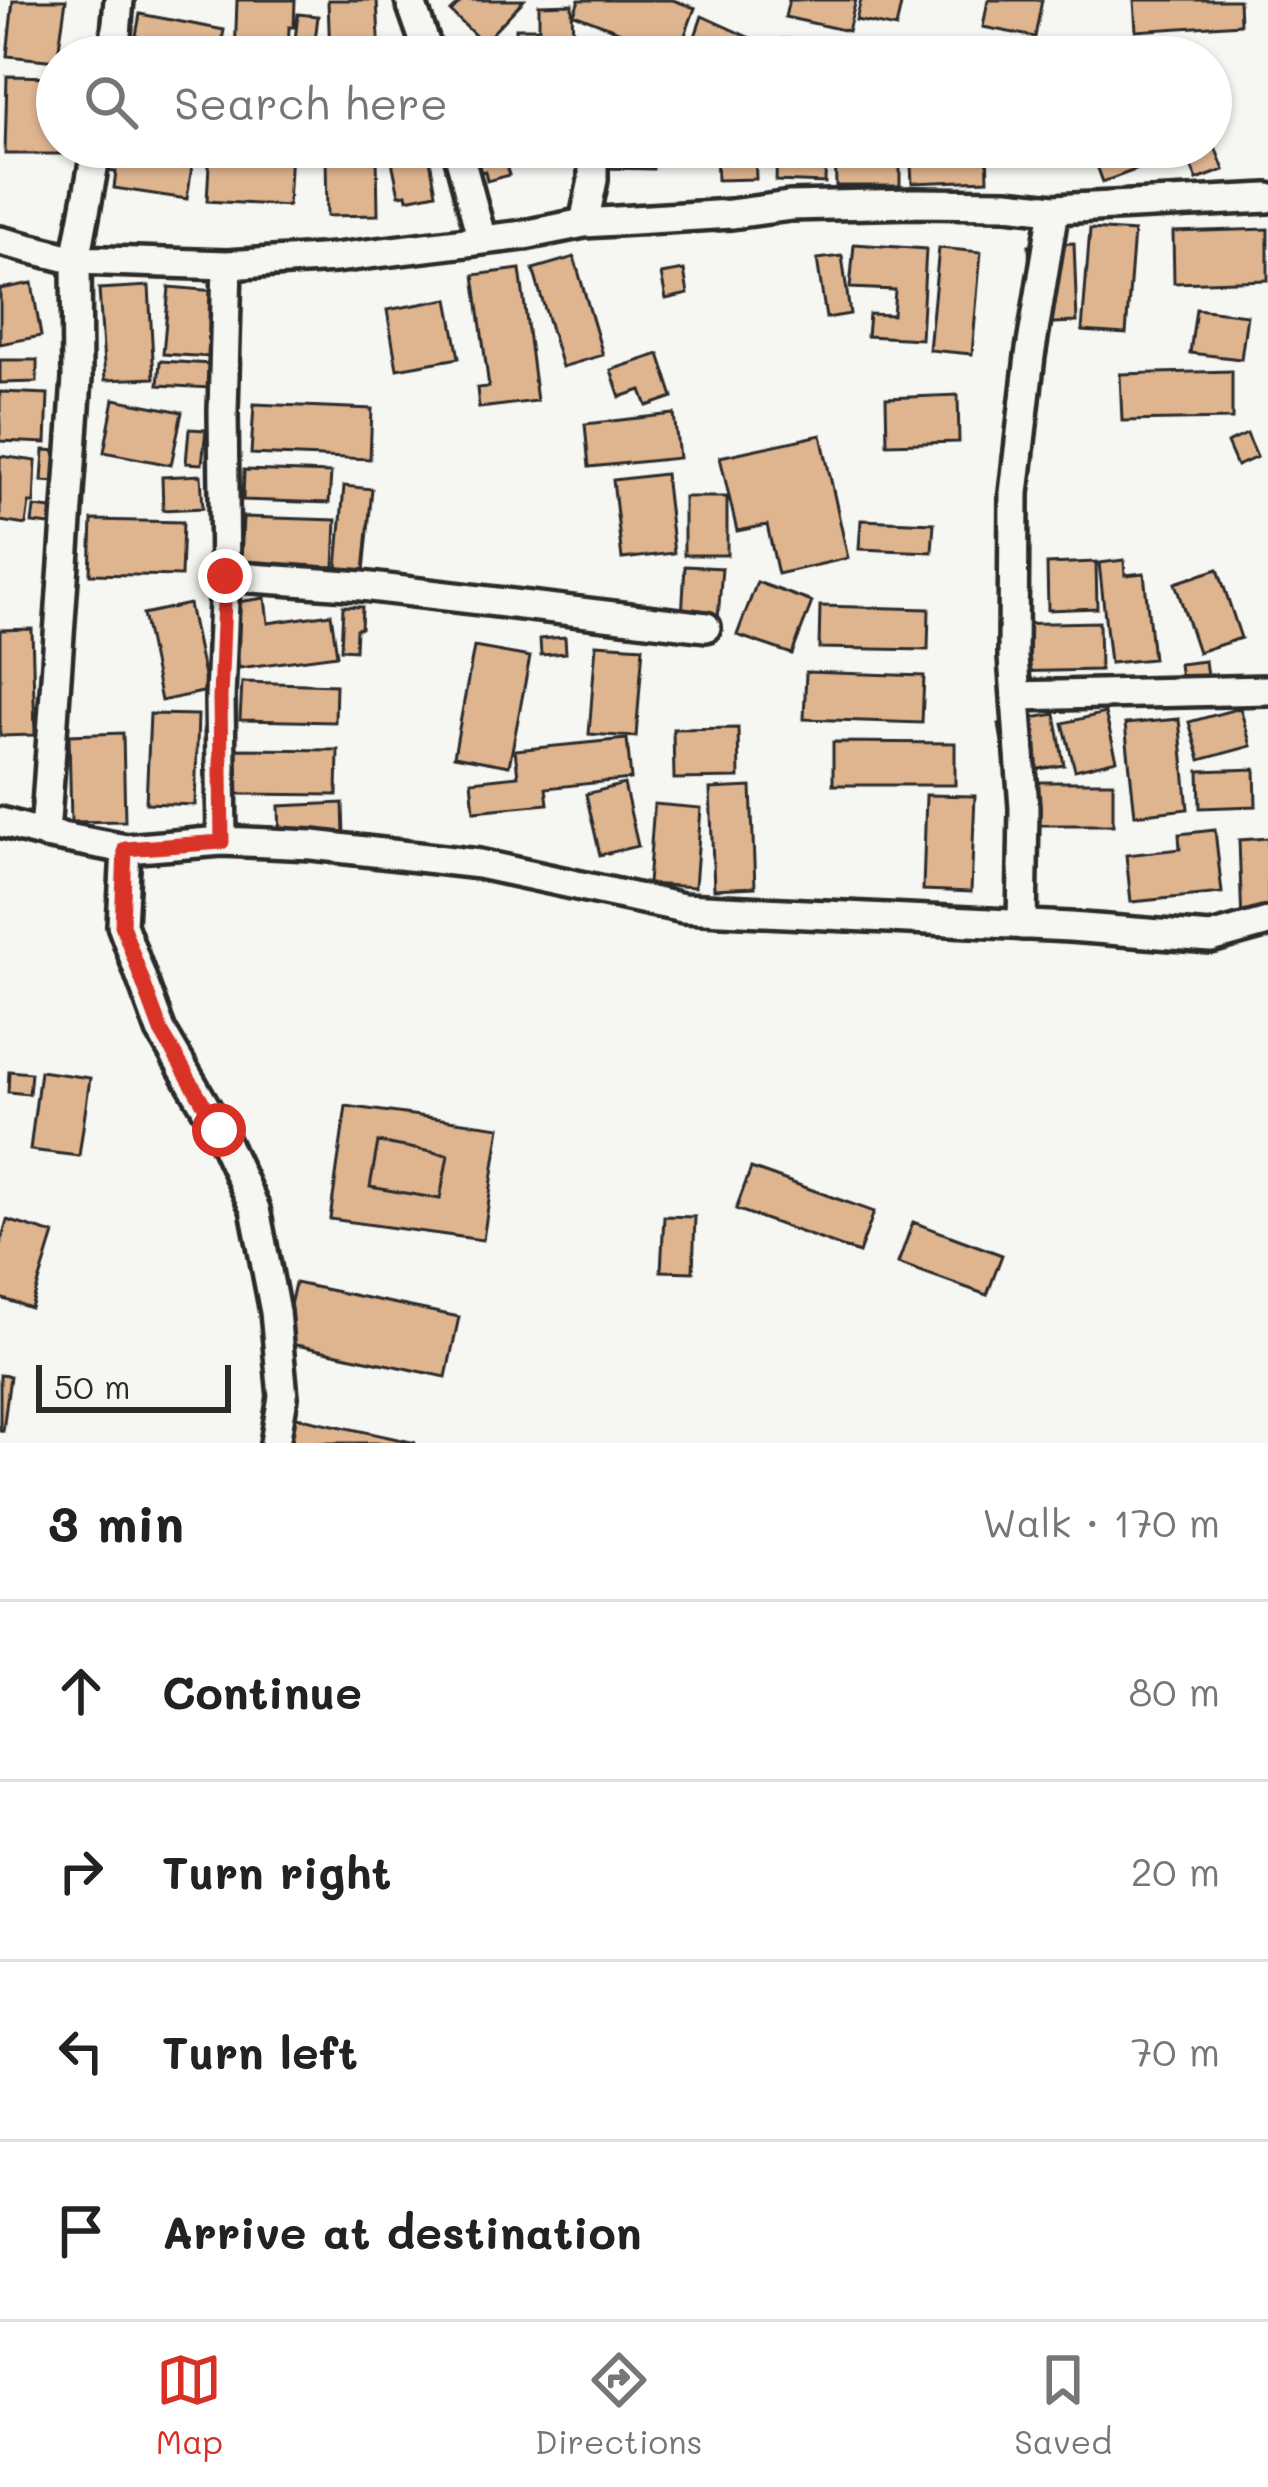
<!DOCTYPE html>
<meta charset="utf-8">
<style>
:root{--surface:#fff;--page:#f2f2f2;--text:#222;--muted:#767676;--line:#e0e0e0;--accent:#d93025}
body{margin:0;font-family:Mali,sans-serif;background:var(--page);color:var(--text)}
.scale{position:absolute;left:36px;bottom:30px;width:195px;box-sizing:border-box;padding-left:12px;border:6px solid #2b2b2b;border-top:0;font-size:33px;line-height:42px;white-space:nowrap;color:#2b2b2b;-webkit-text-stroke:9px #f6f6f2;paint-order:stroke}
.stop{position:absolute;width:36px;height:36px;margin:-27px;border:9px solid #d93025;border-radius:50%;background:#fff}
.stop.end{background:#d93025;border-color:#fff;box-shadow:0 3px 12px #0008}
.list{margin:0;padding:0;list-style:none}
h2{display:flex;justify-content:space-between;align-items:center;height:156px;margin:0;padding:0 48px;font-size:51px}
h2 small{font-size:39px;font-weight:400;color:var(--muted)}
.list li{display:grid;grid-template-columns:78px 1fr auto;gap:36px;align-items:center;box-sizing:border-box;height:180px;padding:0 48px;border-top:3px solid var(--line)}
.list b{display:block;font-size:45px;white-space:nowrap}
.list em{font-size:39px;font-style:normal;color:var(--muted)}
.icon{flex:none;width:66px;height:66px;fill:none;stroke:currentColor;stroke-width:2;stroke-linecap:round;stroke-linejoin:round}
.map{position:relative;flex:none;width:1268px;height:1443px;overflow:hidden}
.search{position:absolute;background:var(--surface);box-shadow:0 3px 9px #0004;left:36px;right:36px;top:36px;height:132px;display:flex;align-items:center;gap:30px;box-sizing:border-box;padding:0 42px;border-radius:66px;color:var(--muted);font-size:45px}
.sheet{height:876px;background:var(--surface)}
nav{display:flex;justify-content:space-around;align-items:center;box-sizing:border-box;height:168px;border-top:3px solid var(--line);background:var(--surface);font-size:33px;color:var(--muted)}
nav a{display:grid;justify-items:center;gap:6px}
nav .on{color:var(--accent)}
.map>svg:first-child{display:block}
.building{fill:#dfb590;stroke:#2b2b2b;stroke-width:3;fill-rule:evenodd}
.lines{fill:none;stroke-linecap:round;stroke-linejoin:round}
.minor-casing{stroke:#2b2b2b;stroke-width:36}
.minor{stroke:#f6f6f2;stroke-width:27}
.route{stroke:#d93025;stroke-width:15}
</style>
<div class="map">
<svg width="1268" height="1443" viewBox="0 0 1268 1443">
<rect width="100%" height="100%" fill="#f6f6f2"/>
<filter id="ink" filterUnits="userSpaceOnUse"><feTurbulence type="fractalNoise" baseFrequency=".00833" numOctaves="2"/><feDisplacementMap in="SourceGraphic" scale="24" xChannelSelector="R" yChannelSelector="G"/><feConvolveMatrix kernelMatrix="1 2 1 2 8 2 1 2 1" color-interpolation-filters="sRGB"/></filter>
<g filter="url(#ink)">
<path class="building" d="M13,0H66L57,61L7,56Z
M237,0H295L294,27H289L288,57H235Z
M328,0H377L380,57H330Z
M463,0H524L483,43L451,12Z
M579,0H673L695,8L678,54L574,14Z
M789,0H856L848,31L785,17Z
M861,0H902L896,28L856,20Z
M988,0H1042L1035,37L983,27Z
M1134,0H1239L1240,24L1136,31Z
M572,4L573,47L516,48V28H539V5Z
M140,14L224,30L219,57H132Z
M298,14L318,16L313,57H293Z
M702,16L759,42V57H688Z
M782,39L830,41V57H781Z
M1099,42L1101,57H1053L1052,52Z
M7,76L57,77V147H64V154H5Z
M1211,136L1224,170L1197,180L1183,147H1211Z
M108,147H195L187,199L114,188L116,172L104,171Z
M210,147L291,150L288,206L207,201Z
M389,147H438L440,158L430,160L436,193L407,199L406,194L399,195Z
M471,147H521L525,160L506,165L509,175L487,181L485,171L478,173Z
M608,147H654L653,169L607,168Z
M716,147H755L756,179L717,180Z
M777,147H826L825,183L776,181Z
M835,147H900V186H836Z
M910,147H987L988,180L912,183Z
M1090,147H1154L1159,161L1103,182Z
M377,154L378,215L327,216L326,155Z
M1090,229L1134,232L1126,334L1082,331Z
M1268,229V280L1174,283L1173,232Z
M1074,243L1077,322L1031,324L1029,245Z
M854,244L926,249L921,339L867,336L869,314L893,315L895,290L850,288Z
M939,248L981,252L972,354L929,350Z
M842,256L850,314L826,318L817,259Z
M574,257L603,355L562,367L533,269Z
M520,269L537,401L479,408L477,388L489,387L474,275Z
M684,270L688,294L666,299L661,274Z
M32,283L41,336L0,344V289Z
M149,286L154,378L105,380L99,289Z
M169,287L216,291L210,357L163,354Z
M448,299L459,358L397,369L387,310Z
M1196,309L1247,315L1241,359L1190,353Z
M659,354L673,397L647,406L641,390L620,397L611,370Z
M0,360H37V382L0,383Z
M160,361L211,364L210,388L158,385Z
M1232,371V419L1122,421L1120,374Z
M0,392L48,394L46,443L0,441Z
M958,395L959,442L887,444L886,398Z
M114,399L182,412L171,465L104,452Z
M254,404L372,409L370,459L251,454Z
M674,414L679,458L589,467L585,424Z
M189,429L206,430L202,464L186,463Z
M1247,434L1257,457L1237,466L1227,443Z
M821,435L848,558L778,574L767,525L737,531L720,457Z
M44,450L60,451L58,482L42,481Z
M0,456L36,461L34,503H29L26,525L0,521Z
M244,470L331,473L329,503L243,500Z
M665,474L674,553L622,559L613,480Z
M201,475L203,508L163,510L162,477Z
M344,486L372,489L364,571L337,568Z
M684,497H727V555H684Z
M34,507L52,509L50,525L32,523Z
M243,517L336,520L334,567L241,564Z
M92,520L183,522L181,576L90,574Z
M861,520L934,523L932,552L859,549Z
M1124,560L1125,575L1144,573L1153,659L1110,663L1099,563Z
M1096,562L1097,608L1048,610L1047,564Z
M685,566L722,568L718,619L682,617Z
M1218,569L1241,638L1198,652L1175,583Z
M757,582L812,602L792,654L737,635Z
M265,598L268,623L331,614L337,655L239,668L230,603Z
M189,604L207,691L161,701L143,614Z
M343,606L362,607L361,628L356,629L355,650L341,649Z
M820,606L929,609L928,650L819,648Z
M1099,622L1100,670L999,672L998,624Z
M32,629L35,735L0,736V630Z
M565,637L566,653L541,655L540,639Z
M596,644L643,647L636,737L589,734Z
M474,647L530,657L509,766L454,756Z
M1205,661L1207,676L1181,679L1179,664Z
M806,672L924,676L922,723L804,719Z
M242,682L336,685L335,722L240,720Z
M1240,708L1251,746L1200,760L1189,722Z
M1105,713L1117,760L1075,770L1063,723Z
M150,714L198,715L195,805L146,803Z
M1055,714L1064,765L1007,774L999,724Z
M1179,719L1188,809L1135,815L1125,724Z
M738,728L739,778L674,779L673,729Z
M123,733L125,821L71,822L69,735Z
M627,739L631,779L546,788L548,804L474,811L471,781L518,776L515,750Z
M833,742L955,743V785H833Z
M231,749L338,750L337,795L231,794Z
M1255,769L1256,806L1200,808L1199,771Z
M1022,782H1113V825H1022Z
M624,784L638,846L600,855L586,794Z
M751,787L755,887L714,889L710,789Z
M926,795L975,796L971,892L923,890Z
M343,803L344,837L280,839L279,806Z
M654,804L701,808L695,887L648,884Z
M1215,830L1222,893L1131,902L1126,855L1180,849L1179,834Z
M1268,838V923L1242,924L1239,840Z
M9,1071L31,1073L29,1094L8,1092Z
M40,1071L90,1078L79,1156L30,1150Z
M346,1106L500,1127L483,1240L330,1219ZM378,1142L448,1155L440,1199L370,1187Z
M378,1142L448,1155L440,1199L370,1187Z
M751,1168L874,1212L859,1253L736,1209Z
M664,1216L695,1217L693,1272L661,1271Z
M7,1220L54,1234L31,1308L0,1298V1245Z
M913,1222L1002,1255L987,1295L898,1263Z
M295,1283L459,1317L446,1377L282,1342Z
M0,1375L10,1376L3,1431L0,1430Z
M278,1413L416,1443H272Z"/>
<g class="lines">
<g class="minor-casing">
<path id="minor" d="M410,0L430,57
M114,57L119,0
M594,57V55
M457,147L482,240
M584,223L593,180V147
M0,241L76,260L227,265L335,258L524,235L584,223L731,214L790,206L914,203L1007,204L1054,209L1268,198
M225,576L362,586L706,627
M1016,696L1268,690
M0,822L45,834L126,849L222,841L312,845L479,864L683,908L1070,927L1211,938L1268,922
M45,834L77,379L76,260L97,147
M222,841L220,698L225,576L223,411L227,265
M126,849L122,925L125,933L161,1031L219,1130L255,1209L275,1312L283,1397L275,1443
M1022,925L1024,808L1013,657L1014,493L1030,356L1054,209"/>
</g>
<use href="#minor" class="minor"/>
</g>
</g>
<g class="lines" filter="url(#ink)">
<path class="route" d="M219,1130L161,1031L122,925L125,849L222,842L220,698L225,576"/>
</g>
</svg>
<div class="scale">50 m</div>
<div class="stop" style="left:219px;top:1130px"></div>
<div class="stop end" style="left:225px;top:576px"></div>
<div class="search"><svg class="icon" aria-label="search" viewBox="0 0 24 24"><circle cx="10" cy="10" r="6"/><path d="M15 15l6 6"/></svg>Search here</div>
</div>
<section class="sheet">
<h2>3 min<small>Walk · 170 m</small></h2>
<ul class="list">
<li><svg class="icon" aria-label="ahead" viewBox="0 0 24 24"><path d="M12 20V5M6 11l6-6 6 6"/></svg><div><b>Continue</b></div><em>80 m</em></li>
<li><svg class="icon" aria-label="right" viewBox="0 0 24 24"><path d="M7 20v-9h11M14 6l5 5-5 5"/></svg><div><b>Turn right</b></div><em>20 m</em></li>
<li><svg class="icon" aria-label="left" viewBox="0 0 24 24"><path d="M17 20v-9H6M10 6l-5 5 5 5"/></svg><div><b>Turn left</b></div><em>70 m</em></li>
<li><svg class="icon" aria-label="arrive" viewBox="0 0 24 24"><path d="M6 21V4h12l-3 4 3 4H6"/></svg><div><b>Arrive at destination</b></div></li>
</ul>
</section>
<nav>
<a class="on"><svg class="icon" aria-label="map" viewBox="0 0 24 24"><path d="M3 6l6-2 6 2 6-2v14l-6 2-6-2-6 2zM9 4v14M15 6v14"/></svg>Map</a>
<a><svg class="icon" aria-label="directions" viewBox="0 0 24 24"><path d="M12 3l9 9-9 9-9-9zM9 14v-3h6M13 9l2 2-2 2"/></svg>Directions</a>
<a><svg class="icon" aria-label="saved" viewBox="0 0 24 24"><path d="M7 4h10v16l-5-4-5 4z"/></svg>Saved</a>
</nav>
